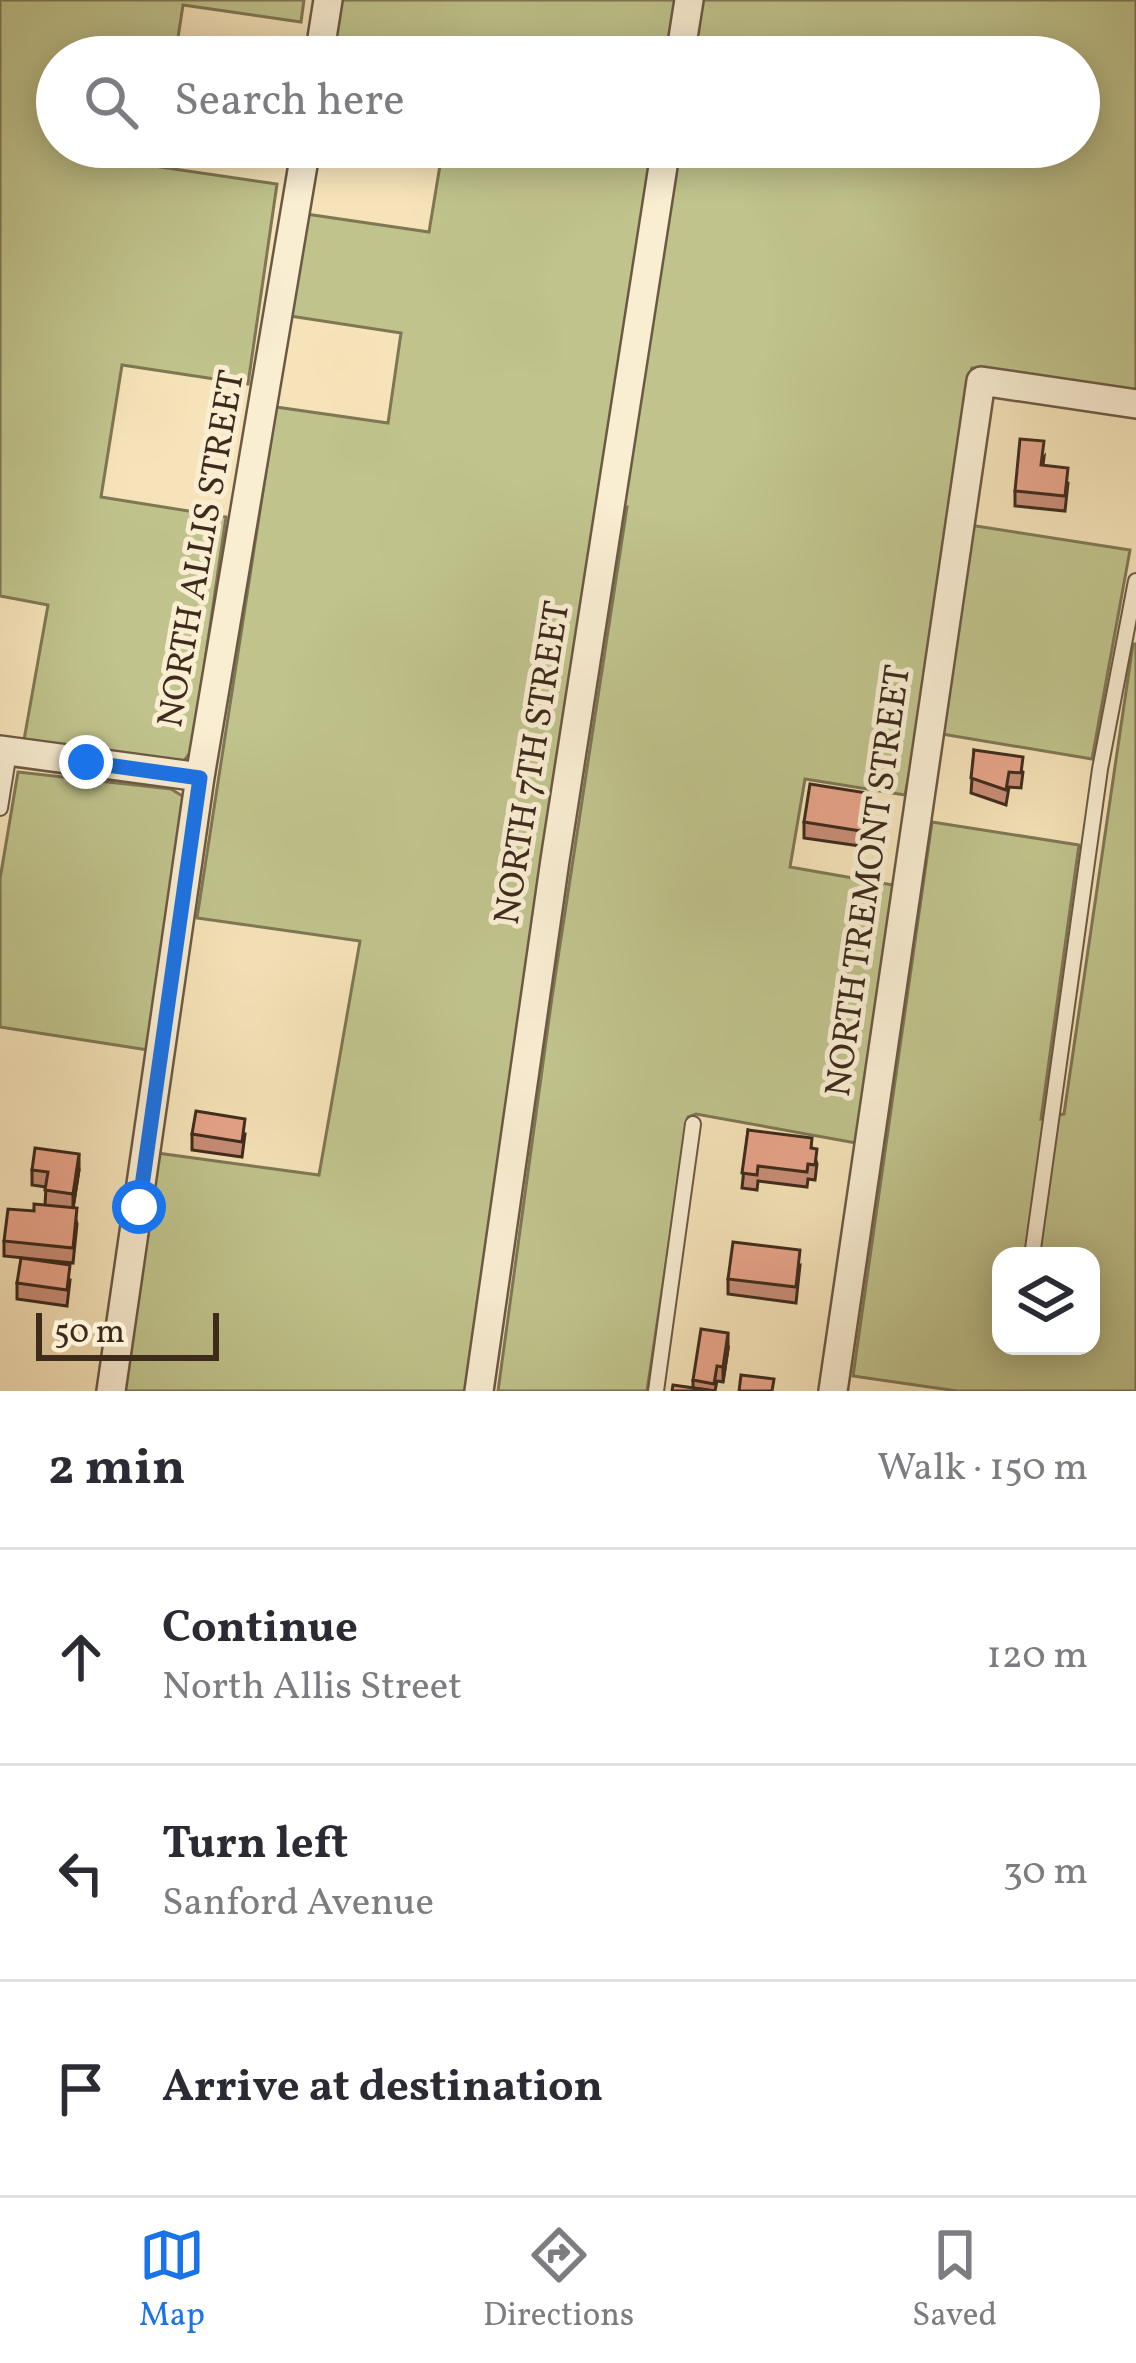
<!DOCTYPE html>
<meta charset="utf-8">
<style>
:root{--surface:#fff;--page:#f7f7f7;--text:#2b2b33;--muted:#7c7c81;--line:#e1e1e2;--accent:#1a73e8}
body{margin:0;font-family:Vollkorn,serif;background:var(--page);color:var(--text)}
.controls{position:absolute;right:36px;bottom:36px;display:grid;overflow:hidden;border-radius:24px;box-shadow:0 6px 30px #0003}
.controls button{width:108px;height:108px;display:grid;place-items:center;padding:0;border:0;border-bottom:3px solid var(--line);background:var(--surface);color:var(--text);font:60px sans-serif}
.scale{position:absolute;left:36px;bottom:30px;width:183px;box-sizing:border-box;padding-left:12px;border:6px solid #3e2b1c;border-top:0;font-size:33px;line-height:42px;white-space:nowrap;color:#3e2b1c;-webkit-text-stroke:9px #f9edd2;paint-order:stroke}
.stop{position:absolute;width:36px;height:36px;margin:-27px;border:9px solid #1a73e8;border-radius:50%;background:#fff}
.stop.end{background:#1a73e8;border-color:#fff;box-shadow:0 3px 12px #0008}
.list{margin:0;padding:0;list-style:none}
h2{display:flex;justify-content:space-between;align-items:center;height:156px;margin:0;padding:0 48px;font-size:51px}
h2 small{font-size:39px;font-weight:400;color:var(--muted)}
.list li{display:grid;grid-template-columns:78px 1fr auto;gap:36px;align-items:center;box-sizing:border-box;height:216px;padding:0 48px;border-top:3px solid var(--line)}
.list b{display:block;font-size:45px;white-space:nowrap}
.list p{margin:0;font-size:39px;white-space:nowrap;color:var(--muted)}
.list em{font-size:39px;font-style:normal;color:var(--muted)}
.icon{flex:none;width:66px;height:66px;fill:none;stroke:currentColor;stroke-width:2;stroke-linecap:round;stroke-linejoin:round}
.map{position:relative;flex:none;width:1136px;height:1391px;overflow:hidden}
.search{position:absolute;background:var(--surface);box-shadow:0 6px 30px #0003;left:36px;right:36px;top:36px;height:132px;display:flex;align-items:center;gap:30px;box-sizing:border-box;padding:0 42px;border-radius:66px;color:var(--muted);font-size:45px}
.sheet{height:804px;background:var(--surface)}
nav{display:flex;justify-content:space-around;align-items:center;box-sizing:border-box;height:168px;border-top:3px solid var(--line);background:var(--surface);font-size:33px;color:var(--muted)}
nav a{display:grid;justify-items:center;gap:6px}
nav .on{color:var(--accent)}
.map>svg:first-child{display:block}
.green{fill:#c0c38c;stroke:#7f7754;stroke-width:3;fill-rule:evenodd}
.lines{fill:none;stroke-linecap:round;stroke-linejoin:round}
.lane-casing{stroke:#6c5943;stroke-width:18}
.street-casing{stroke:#6c5943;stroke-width:32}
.lane{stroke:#f9edd2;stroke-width:14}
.street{stroke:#f9edd2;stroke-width:27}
.wall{fill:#c88d77;stroke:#3e2b1c;stroke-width:3}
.shaded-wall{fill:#a27361;stroke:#3e2b1c;stroke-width:3}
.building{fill:#e8a48a;stroke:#3e2b1c;stroke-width:3}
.route{stroke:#1a73e8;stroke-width:15}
.labels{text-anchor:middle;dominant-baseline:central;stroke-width:10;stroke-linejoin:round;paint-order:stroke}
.street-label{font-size:36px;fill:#3e2b1c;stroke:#f9edd2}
</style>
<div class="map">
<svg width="1136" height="1391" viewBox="0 0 1136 1391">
<rect width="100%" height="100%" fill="#f6e3b9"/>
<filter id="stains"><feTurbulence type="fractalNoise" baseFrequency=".00167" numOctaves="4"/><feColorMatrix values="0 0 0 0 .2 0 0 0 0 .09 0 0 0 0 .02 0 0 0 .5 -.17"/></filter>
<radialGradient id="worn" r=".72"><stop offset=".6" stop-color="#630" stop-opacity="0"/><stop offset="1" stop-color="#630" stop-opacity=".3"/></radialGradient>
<path class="green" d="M0,0H304L301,22L183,5L175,57H57V147H162L160,167L277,184L248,384L122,365L101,497L226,517L192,750L184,761L24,740L48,605L0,596Z
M338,0H1136V393L972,368L950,522L1130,550L1092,759L918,730L905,795L805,779L790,867L893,885L856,1143L696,1114L688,1117L647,1391H498L552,997L627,507L598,505L468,1391H124L157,1153L319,1175L360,941L197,918L276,407L388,423L401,333L290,316L306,214L429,232L443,147H1079V57H431L332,42Z
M1133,644H1136V1391H957L853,1376L932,822L1079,845L1041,1119L1064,1114ZM1001,1256H1091V1346H1001Z
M18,772L171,789L184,797L148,1050L0,1027V879Z"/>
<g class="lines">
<g class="lane-casing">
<path id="lane" d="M0,808L9,752
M1032,1256L1100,769L1136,581
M656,1391L693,1124"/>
</g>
<g class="street-casing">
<path id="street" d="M319,57L328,0
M680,57L689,0
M0,750L200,777
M111,1391L200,777L306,147
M479,1391L555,860L666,147
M833,1391L981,381L1136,404"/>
</g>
<use href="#lane" class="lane"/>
<use href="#street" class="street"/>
</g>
<path class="wall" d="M1044,457L1043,465L1068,483L1065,511L1015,506V491Z
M974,750L1023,772L1021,788L1009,787L1006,805L971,793Z
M873,809L867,847L804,838V822Z
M748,1130L812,1148L817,1164L815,1180L808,1179L807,1187L758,1181L757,1190L742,1188Z
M192,1134H245L242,1157L192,1150Z
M32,1170H79L73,1208L77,1224L73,1263L4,1256V1241L45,1205L46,1187L32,1185Z
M800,1265L796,1303L728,1294V1279Z
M70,1280L67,1306L17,1299V1283Z
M728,1349L723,1382L717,1381L715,1391L693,1388V1380Z"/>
<path class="shaded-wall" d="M873,794V809L867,847V832Z
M79,1154V1170L73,1209V1194Z
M728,1333V1349L723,1382V1367Z"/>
<path class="building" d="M1020,439L1044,441L1041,465L1068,468L1065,496L1015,491Z
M974,750L1023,757L1021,773L1009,772L1006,790L971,778Z
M810,784L873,794L867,832L804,822Z
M196,1111L245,1119L242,1142L192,1134Z
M748,1130L812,1138L811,1148L817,1149L815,1165L808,1164L807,1172L758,1166L757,1175L742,1173Z
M35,1148L79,1154L73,1194L45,1190L48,1172L32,1170Z
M34,1204L77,1208L73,1248L4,1241L8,1209L34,1211Z
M733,1242L800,1250L796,1287L728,1279Z
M21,1258L70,1265L67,1290L17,1283Z
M701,1329L728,1333L723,1367L717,1366L714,1384L693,1380Z
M741,1375L774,1379L772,1391H739Z
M673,1385L715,1391H672Z"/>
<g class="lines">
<path class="route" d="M86,762L200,778L139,1207"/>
</g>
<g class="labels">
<g class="street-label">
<text transform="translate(203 549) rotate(-80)">NORTH ALLIS STREET</text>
<text transform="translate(534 763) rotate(-81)">NORTH 7TH STREET</text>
<text transform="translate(870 881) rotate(-82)">NORTH TREMONT STREET</text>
</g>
</g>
<rect width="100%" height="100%" filter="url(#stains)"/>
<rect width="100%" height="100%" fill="url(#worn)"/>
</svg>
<div class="controls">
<button><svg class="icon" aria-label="layers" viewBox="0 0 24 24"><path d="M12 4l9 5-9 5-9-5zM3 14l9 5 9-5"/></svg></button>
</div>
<div class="scale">50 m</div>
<div class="stop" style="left:139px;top:1207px"></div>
<div class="stop end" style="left:86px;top:762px"></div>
<div class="search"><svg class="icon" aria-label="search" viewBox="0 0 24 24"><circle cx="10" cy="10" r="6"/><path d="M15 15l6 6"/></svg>Search here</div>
</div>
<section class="sheet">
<h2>2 min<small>Walk · 150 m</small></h2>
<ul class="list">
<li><svg class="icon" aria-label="ahead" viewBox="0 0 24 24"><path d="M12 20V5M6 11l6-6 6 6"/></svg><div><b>Continue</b><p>North Allis Street</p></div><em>120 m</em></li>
<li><svg class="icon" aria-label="left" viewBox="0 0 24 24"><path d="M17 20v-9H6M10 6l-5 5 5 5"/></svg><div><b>Turn left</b><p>Sanford Avenue</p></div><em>30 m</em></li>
<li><svg class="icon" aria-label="arrive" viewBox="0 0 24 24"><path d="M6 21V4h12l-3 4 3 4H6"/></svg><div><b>Arrive at destination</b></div></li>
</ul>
</section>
<nav>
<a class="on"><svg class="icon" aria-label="map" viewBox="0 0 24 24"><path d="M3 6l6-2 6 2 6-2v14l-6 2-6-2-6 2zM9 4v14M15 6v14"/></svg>Map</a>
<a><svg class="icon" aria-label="directions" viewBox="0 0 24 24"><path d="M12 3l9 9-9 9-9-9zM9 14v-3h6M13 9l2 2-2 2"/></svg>Directions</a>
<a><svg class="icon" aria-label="saved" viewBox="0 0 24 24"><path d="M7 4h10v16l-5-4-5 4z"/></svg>Saved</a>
</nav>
